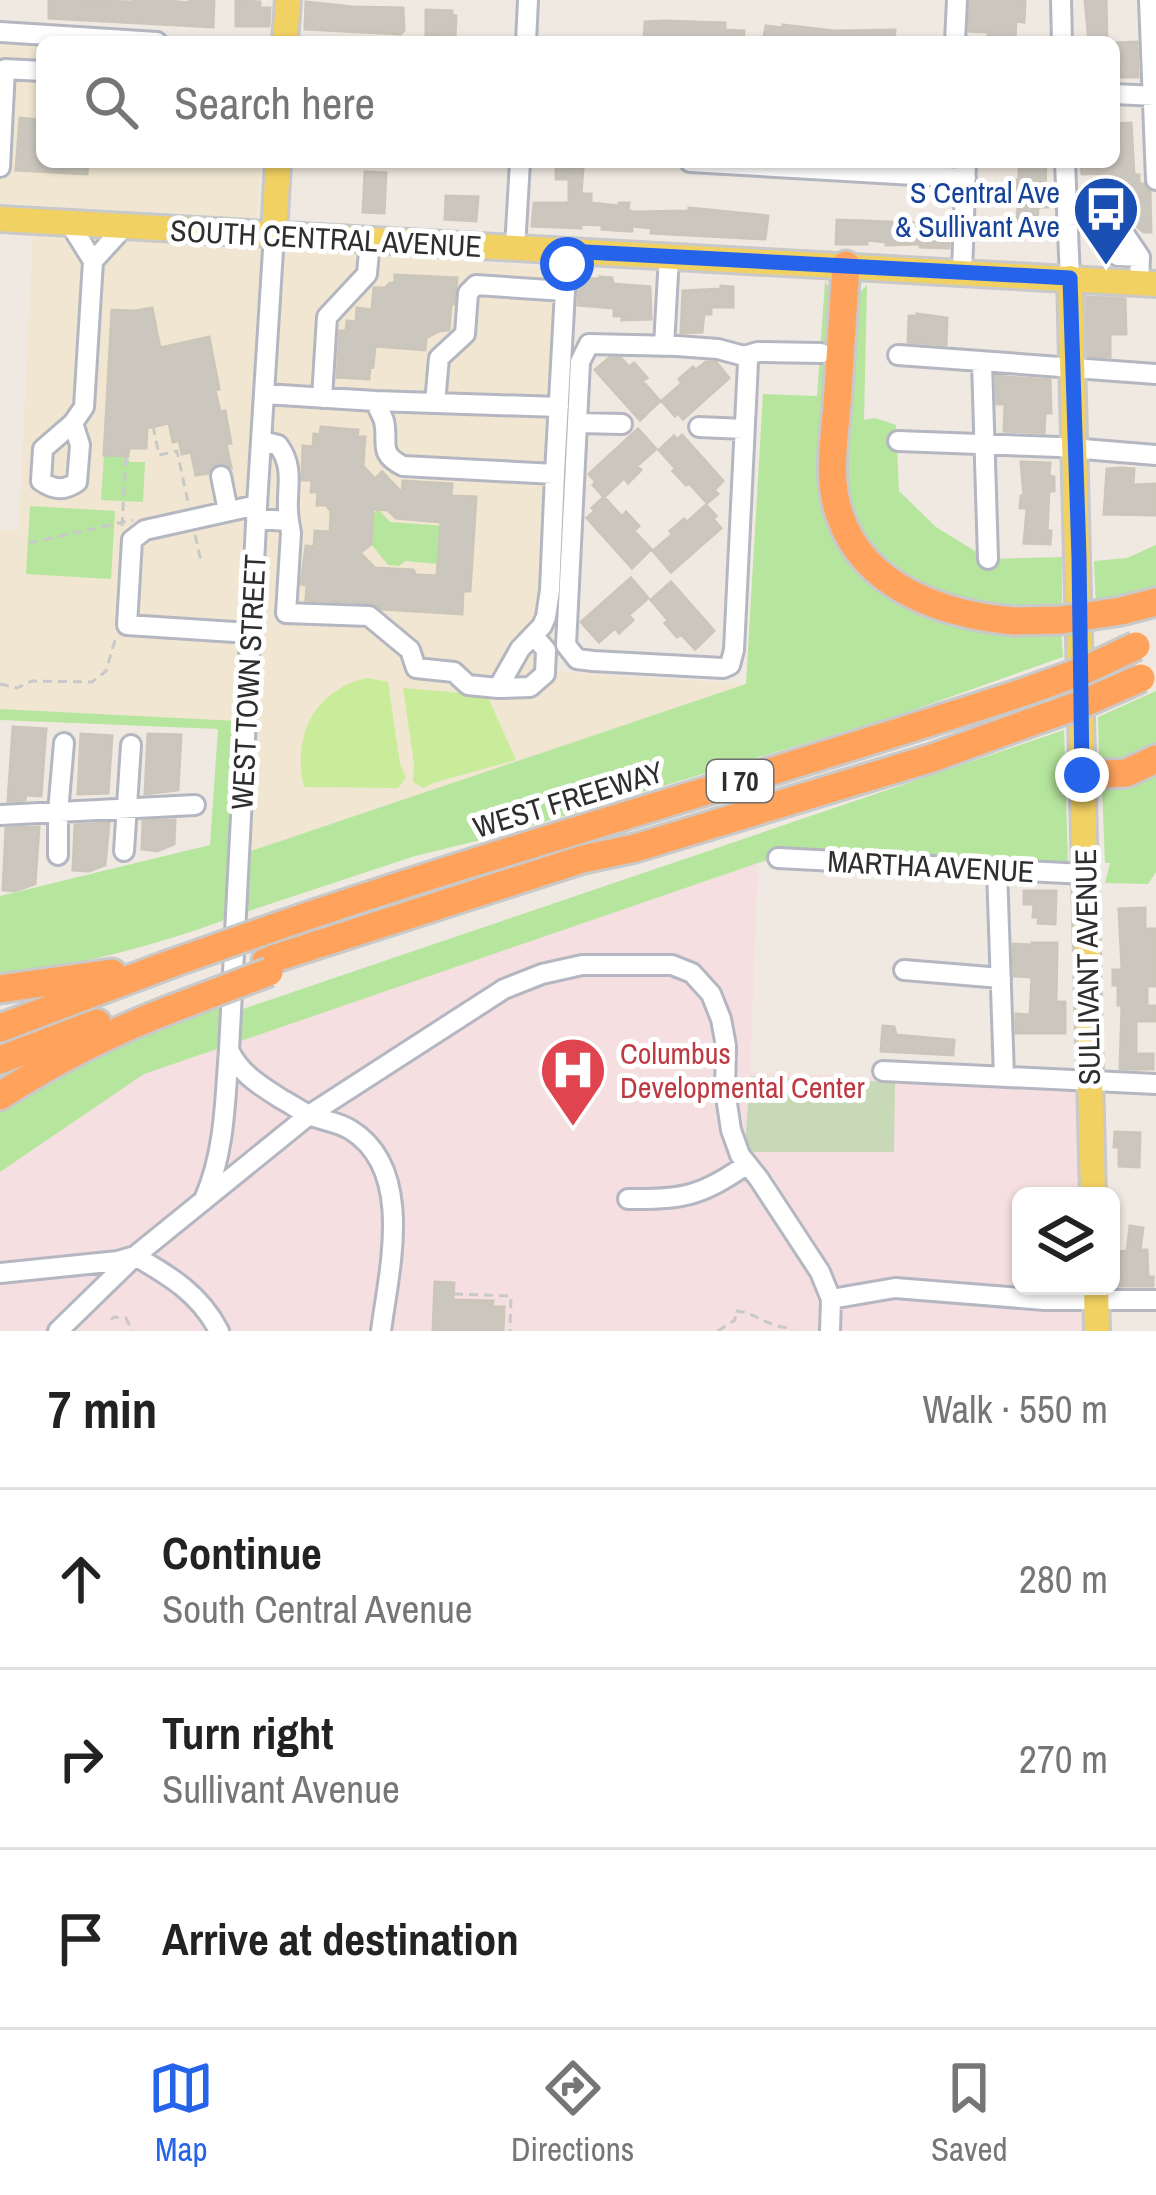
<!DOCTYPE html>
<meta charset="utf-8">
<style>
:root{--surface:#fff;--page:#f6f6f6;--text:#222;--muted:#767676;--line:#e0e0e0;--accent:#2563eb}
body{margin:0;font-family:"Archivo Narrow",sans-serif;background:var(--page);color:var(--text)}
.controls{position:absolute;right:36px;bottom:36px;display:grid;overflow:hidden;border-radius:18px;box-shadow:0 3px 9px #0004}
.controls button{width:108px;height:108px;display:grid;place-items:center;padding:0;border:0;border-bottom:3px solid var(--line);background:var(--surface);color:var(--text);font:60px sans-serif}
.stop{position:absolute;width:36px;height:36px;margin:-27px;border:9px solid #2563eb;border-radius:50%;background:#fff}
.stop.end{background:#2563eb;border-color:#fff;box-shadow:0 3px 12px #0008}
.list{margin:0;padding:0;list-style:none}
h2{display:flex;justify-content:space-between;align-items:center;height:156px;margin:0;padding:0 48px;font-size:51px}
h2 small{font-size:39px;font-weight:400;color:var(--muted)}
.list li{display:grid;grid-template-columns:78px 1fr auto;gap:36px;align-items:center;box-sizing:border-box;height:180px;padding:0 48px;border-top:3px solid var(--line)}
.list b{display:block;font-size:45px;white-space:nowrap}
.list p{margin:0;font-size:39px;white-space:nowrap;color:var(--muted)}
.list em{font-size:39px;font-style:normal;color:var(--muted)}
.icon{flex:none;width:66px;height:66px;fill:none;stroke:currentColor;stroke-width:2;stroke-linecap:round;stroke-linejoin:round}
.map{position:relative;flex:none;width:1156px;height:1331px;overflow:hidden}
.search{position:absolute;background:var(--surface);box-shadow:0 3px 9px #0004;left:36px;right:36px;top:36px;height:132px;display:flex;align-items:center;gap:30px;box-sizing:border-box;padding:0 42px;border-radius:18px;color:var(--muted);font-size:45px}
.sheet{height:696px;background:var(--surface)}
nav{display:flex;justify-content:space-around;align-items:center;box-sizing:border-box;height:168px;border-top:3px solid var(--line);background:var(--surface);font-size:33px;color:var(--muted)}
nav a{display:grid;justify-items:center;gap:6px}
nav .on{color:var(--accent)}
.map>svg:first-child{display:block}
.education{fill:#f0e6d1}
.medical{fill:#f5dfe0}
.green{fill:#b6e59e}
.cemetery{fill:#c8d9b8}
.pitch{fill:#c9ec9a}
.building{fill:#cbc7bf;stroke:#cbc5ba;stroke-width:3;fill-rule:evenodd}
.lines{fill:none;stroke-linecap:round;stroke-linejoin:round}
.minor-tunnel{stroke:#c8c4bd;stroke-width:18;stroke-dasharray:18 9;stroke-linecap:butt}
.minor-casing{stroke:#b4b7c1;stroke-width:24}
.major-casing{stroke:#c9c9c9;stroke-width:30}
.highway-casing{stroke:#c9c9c9;stroke-width:33}
.path{stroke:#c9c9c9;stroke-width:3;stroke-dasharray:9 6;stroke-linecap:butt}
.minor{stroke:#fff;stroke-width:18}
.major{stroke:#f2d163;stroke-width:24}
.highway{stroke:#ffa35c;stroke-width:27}
.highway-bridge-casing{stroke:#c9c9c9;stroke-width:33;stroke-linecap:butt}
.highway-bridge{stroke:#ffa35c;stroke-width:27}
.route{stroke:#2563eb;stroke-width:15}
.labels{text-anchor:middle;dominant-baseline:central;stroke-width:10;stroke-linejoin:round;paint-order:stroke}
.shield{fill:#fff;stroke:#6d6d6d;stroke-width:3}
.shield-label{font-size:27px;font-weight:bold;fill:#2e2e2e}
.transit-label{font-size:30px;fill:#164399;stroke:#fff;text-anchor:end}
.street-label{font-size:30px;fill:#2e2e2e;stroke:#fff}
.health-label{font-size:30px;fill:#be3a42;stroke:#fff;text-anchor:start}
</style>
<div class="map">
<svg width="1156" height="1331" viewBox="0 0 1156 1331">
<rect width="100%" height="100%" fill="#efe9e1"/>
<path class="education" d="M0,44L42,46V162H260L257,218L0,203Z
M33,232L247,244L263,251L237,721L0,709V530H19Z
M288,249L574,269L551,671L746,684L245,853L279,261Z"/>
<path class="medical" d="M758,863L750,1072L1080,1086L1084,1196H1021V1286H1086L1088,1331H0V1172L144,1074Z"/>
<path class="green" d="M825,281L832,293L824,472L870,573L1061,630L1063,657L899,715L493,837L415,856L243,913L245,853L746,684L763,394L817,396Z
M867,285L864,420L875,418L896,425L899,491L936,527L988,559L1062,557V613L946,600L885,565L853,524L843,470L857,295Z
M104,455L128,456L129,462H145L143,502L101,500Z
M30,506L115,511L111,579L26,574Z
M378,509L390,522L445,526L440,534L438,564L405,561L399,566L388,565L371,544L373,514Z
M1156,545V590L1096,607L1094,561L1127,558Z
M1156,691V754C1137,763 1118,770 1099,759L1098,717Z
M0,709L237,721L227,919C153,947 78,964 0,978V896L210,845L218,729L0,720Z
M1064,730L1068,866L797,852L758,863L238,1042L237,1011Z
M1156,770V872L1148,884L1105,883L1110,863H1105L1102,787Z
M221,1003L220,1048L144,1074L0,1172V1105L116,1045Z"/>
<path class="cemetery" d="M750,1076L895,1082L894,1152H751L745,1144Z"/>
<path class="pitch" d="M367,678L388,682L400,764L406,778L398,788L304,787C292,736 314,690 367,678Z
M403,688L487,695L516,760L436,782L423,788L413,782L414,763Z"/>
<path class="building" d="M49,0L133,2V0H159L189,3V0H214L213,27L49,18Z
M970,0H1025L1024,22L1016,21L1015,41L988,42V32L969,31Z
M1085,0H1106L1107,42H1089Z
M236,1L260,2V8H270L269,26H236Z
M306,2L353,7L403,8L404,30L401,34L305,29Z
M426,10L452,11V15L456,16L455,37L426,35Z
M664,21L725,23V30L744,31L743,42H644L645,22Z
M783,25L834,31L895,30L894,42H763L766,26L783,28Z
M1137,42L1138,77H1114V43Z
M20,118L42,120V162H88L87,174L16,170Z
M1131,123L1134,175H1139V184H1144L1150,192L1151,232H1144L1123,216L1116,205L1112,173L1082,174L1081,162H1114V124Z
M1019,162H1046L1045,191H1049L1048,207H1038L1037,225L1017,224L1018,204H1015L1016,196H1008L1009,179L1019,180Z
M556,166L583,168L581,194H591V203L619,206V203H629L628,210L633,212L689,211V208L768,216L765,239L651,233L652,228L632,226V231H627L602,229V225L581,224V228L532,226L534,203H569V179H556Z
M365,172L386,173L384,213L363,212Z
M446,196L478,197L476,221L445,219Z
M837,220L916,223V228L941,230L946,228V223L950,224L949,248L920,247V244L886,245V242L867,240V244H836Z
M395,275L457,278L454,304H451L449,330L439,331L426,338L425,350L375,346L373,367L370,366L369,379L337,377L340,331H346L347,321L356,322L357,308L372,310L374,288H385L390,283H395Z
M600,277L612,278L613,284L650,287L651,319L622,320L623,316H614V308L578,305L579,278L600,279Z
M721,286L733,287V307H711V314H704L702,332L681,333L683,291L721,289Z
M1087,297L1125,299L1126,334H1110V357L1088,356Z
M152,308L160,348L209,337L219,389L215,390L220,412L225,411L231,443L226,444L231,467L224,463H217L208,473L196,475L191,452L182,454L179,440L173,442L169,423L147,428L146,448H129L128,456L104,455L112,310L135,311Z
M917,314L947,318L946,345L908,342L909,316H917Z
M609,358H621L629,367L634,363L647,378L642,381L660,401L640,420L595,370Z
M706,362H716L729,378L683,419L678,413L675,416L662,401L682,383L679,379L693,367L696,370Z
M996,376L1050,380L1051,413H1045L1044,433L1004,431L1005,404H997Z
M321,427L358,430L357,437H365L363,466L375,479L382,472L402,493L403,481L452,484L451,496L476,497L470,591H463L462,614L381,609L369,603L306,600L307,585L301,584L306,546L314,547L315,531L330,532L331,511L326,505H317L318,492H311L312,480H302L303,446L313,447L314,434L320,435ZM373,509L388,510L396,518L441,522L437,576L416,575L413,570L375,568L360,553L371,544Z
M638,429L656,449L637,466L641,470L628,483L624,478L604,497L593,485L596,482L589,474Z
M682,435L723,481L714,490L718,494L707,503L689,483L686,485L673,471L676,469L659,450L674,436L677,440Z
M1021,462L1050,463L1049,476L1054,477V491H1049L1047,531H1051L1050,544L1024,543L1027,508H1020L1021,496H1024Z
M1121,468L1134,469L1133,485L1156,484V515L1104,514L1107,469Z
M604,497L622,517L626,512L639,526L634,531L651,549L632,568L587,518L595,511L592,508Z
M706,505L716,516L713,519L721,528L671,572L653,551L673,534L670,531L684,519L687,522Z
M631,578L648,598L629,615L633,620L619,633L615,628L599,642L581,622Z
M671,582L714,631L695,649L681,634L677,637L665,623L668,620L651,600Z
M13,727L46,729L41,796L26,795L25,800L8,801Z
M81,734L112,736L108,793L78,794Z
M148,734L181,735L178,790L145,794Z
M175,820L174,844L157,851L142,849L143,821Z
M109,823L105,865L89,871L73,870L75,825Z
M39,827L35,884L14,891L3,890L6,828Z
M1024,891H1056L1055,924L1038,923L1039,917H1033L1034,904H1024Z
M1145,908V929H1156V986H1147V1006H1156V1021H1136V1054H1153V1069H1120L1122,1005H1118V985H1113V970H1122L1119,909Z
M1032,943H1057L1056,1002H1065V1033H1016V1014L1030,1015L1032,977L1014,976L1013,944L1032,945Z
M883,1026L894,1027L896,1035L954,1040L953,1055L881,1051Z
M1115,1132L1140,1133L1139,1167L1119,1166V1147H1114Z
M1130,1226L1143,1228L1140,1250H1147L1148,1277H1153V1286H1115V1278H1119L1117,1252L1127,1251Z
M435,1282L454,1283L453,1300L493,1301L492,1307H504L503,1331H433Z"/>
<g class="lines">
<path class="minor-tunnel" d="M1087,228L1112,251"/>
<g class="minor-casing">
<path id="minor" d="M1061,0L1062,42
M1149,0L1156,180
M0,32L157,42
M526,42L528,0
M955,42L957,0
M1114,94L1156,96
M690,162L966,178
M1065,162L1070,278
M0,167L5,69L42,71
M1067,216L1106,214L1110,218
M70,224L93,261L84,407L73,423L43,449L41,481C54,490 64,491 77,482L80,445L73,423
M1121,229L1140,257L1139,283
M515,248L520,162
M1112,251L1118,256L1140,257
M93,261L124,227
M962,272L966,162
M589,344L677,346L718,349L744,356L748,362L734,650L730,665L723,668L593,661L577,659L566,645L580,362Z
M664,346L669,256
M898,355L1156,374
M744,356L758,352L821,353
M982,362L988,559
M265,394L375,401C376,404 383,417 384,421C389,443 377,453 403,466L555,474L565,291
M322,398L327,317L367,274L370,240
M375,401L559,407
M435,403L439,358L465,334L468,293L476,285L565,291L567,251
M578,423L622,424
M699,427L744,429
M262,441L278,445C297,470 284,492 289,521
M898,441L1059,447L1156,455
M221,476L228,511
M256,519L289,521L291,533L286,613L369,616L410,650L416,668L454,672L468,685L498,688L520,649L542,626L546,617L550,590L555,474
M250,633L127,625L132,540L145,530L257,505
M498,688L530,687L545,674L546,650L534,636
M0,815L195,805
M124,851L131,745
M58,855V812L64,743
M778,858L1085,874
M997,869L1004,1077
M904,970L1001,978
M229,1050C240,1074 261,1086 283,1100C291,1104 299,1110 307,1114C321,1121 337,1121 351,1130C415,1170 389,1270 381,1331
M883,1071L1156,1084
M205,1197C225,1151 225,1099 229,1050L257,505L274,234
M628,1199C681,1200 703,1196 747,1164
M0,1273L118,1261L135,1256L309,1115L504,989L542,974L582,965H672L692,973L711,994L721,1019L726,1046L725,1090L731,1130L740,1155L759,1179L820,1272L831,1299L830,1331
M831,1299L895,1288L1045,1300H1156
M58,1331L135,1256C170,1276 200,1294 219,1331"/>
</g>
<g class="major-casing">
<path id="major" d="M285,42L288,0
M0,219L1156,284
M274,234L278,162
M1070,278L1093,1196
M1096,1286L1097,1331"/>
</g>
<g class="highway-casing">
<path id="highway" d="M846,265C843,312 840,358 837,405C834,441 827,481 840,516C865,589 945,615 1014,621
M1121,611L1156,602
M1082,775L1126,773L1156,759
M261,932C513,845 771,775 1024,692
M266,961L583,859L635,848L932,758L1023,725
M0,989L112,973
M0,1028L170,964
M0,1060L97,1023
M0,1096C55,1060 113,1031 174,1008"/>
</g>
<path class="path" d="M153,426L159,455L177,451L188,502
M122,526L126,456
M195,535L201,561
M29,543L133,520
M0,684L17,688L32,681L92,682L106,671L116,637
M454,1294L511,1296L510,1331
M111,1320L114,1317L126,1318L132,1331
M718,1331L735,1320V1311C756,1312 765,1326 789,1328L792,1331"/>
<use href="#minor" class="minor"/>
<use href="#major" class="major"/>
<use href="#highway" class="highway"/>
<g class="highway-bridge-casing">
<path id="highway-bridge" d="M1014,621L1061,620L1121,611
M1024,692L1085,670L1136,646
M1023,725L1082,704L1141,678
M170,964L261,932
M174,1008L269,972"/>
</g>
<use href="#highway-bridge" class="highway-bridge"/>
</g>
<g class="lines">
<path class="route" d="M567,264V251L1070,278L1079,558L1082,775"/>
</g>
<defs>
<g id="bus-pin" transform="scale(3.45)"><path d="M0 17L-7.5 6A9.5 9.5 0 1 1 7.5 6Z" fill="#1a4fb4" stroke="#fff"/><path d="M-5-6H5V4H4V6H2V4H-2V6H-4V4H-5ZM-3.5-4V0h7V-4ZM-3.5 1.2v1.5H-2V1.2ZM2 1.2v1.5H3.5V1.2Z" fill="#fff"/></g>
<g id="hospital-pin" transform="scale(3.45)"><path d="M0 17L-7.5 6A9.5 9.5 0 1 1 7.5 6Z" fill="#e0444e" stroke="#fff"/><path d="M-5-5h3v3.5h4V-5h3V5h-3V1.5h-4V5h-3Z" fill="#fff"/></g>
</defs>
<g fill-rule="evenodd">
<use href="#bus-pin" x="1106" y="209"/>
<use href="#hospital-pin" x="573" y="1070"/>
</g>
<g class="labels">
<rect class="shield" x="707" y="760" width="66" height="42" rx="9"/>
<g class="shield-label">
<text x="740" y="781">I 70</text>
</g>
<g class="transit-label">
<text x="1060" y="192">S Central Ave<tspan x="1060" dy="34">&amp; Sullivant Ave</tspan></text>
</g>
<g class="street-label">
<text transform="translate(326 238) rotate(3)">SOUTH CENTRAL AVENUE</text>
<text transform="translate(248 682) rotate(-87)">WEST TOWN STREET</text>
<text transform="translate(568 799) rotate(-17)">WEST FREEWAY</text>
<text transform="translate(931 866) rotate(3)">MARTHA AVENUE</text>
<text transform="translate(1087 967) rotate(-91)">SULLIVANT AVENUE</text>
</g>
<g class="health-label">
<text x="620" y="1053">Columbus<tspan x="620" dy="34">Developmental Center</tspan></text>
</g>
</g>
</svg>
<div class="controls">
<button><svg class="icon" aria-label="layers" viewBox="0 0 24 24"><path d="M12 4l9 5-9 5-9-5zM3 14l9 5 9-5"/></svg></button>
</div>
<div class="stop" style="left:567px;top:264px"></div>
<div class="stop end" style="left:1082px;top:775px"></div>
<div class="search"><svg class="icon" aria-label="search" viewBox="0 0 24 24"><circle cx="10" cy="10" r="6"/><path d="M15 15l6 6"/></svg>Search here</div>
</div>
<section class="sheet">
<h2>7 min<small>Walk · 550 m</small></h2>
<ul class="list">
<li><svg class="icon" aria-label="ahead" viewBox="0 0 24 24"><path d="M12 20V5M6 11l6-6 6 6"/></svg><div><b>Continue</b><p>South Central Avenue</p></div><em>280 m</em></li>
<li><svg class="icon" aria-label="right" viewBox="0 0 24 24"><path d="M7 20v-9h11M14 6l5 5-5 5"/></svg><div><b>Turn right</b><p>Sullivant Avenue</p></div><em>270 m</em></li>
<li><svg class="icon" aria-label="arrive" viewBox="0 0 24 24"><path d="M6 21V4h12l-3 4 3 4H6"/></svg><div><b>Arrive at destination</b></div></li>
</ul>
</section>
<nav>
<a class="on"><svg class="icon" aria-label="map" viewBox="0 0 24 24"><path d="M3 6l6-2 6 2 6-2v14l-6 2-6-2-6 2zM9 4v14M15 6v14"/></svg>Map</a>
<a><svg class="icon" aria-label="directions" viewBox="0 0 24 24"><path d="M12 3l9 9-9 9-9-9zM9 14v-3h6M13 9l2 2-2 2"/></svg>Directions</a>
<a><svg class="icon" aria-label="saved" viewBox="0 0 24 24"><path d="M7 4h10v16l-5-4-5 4z"/></svg>Saved</a>
</nav>
